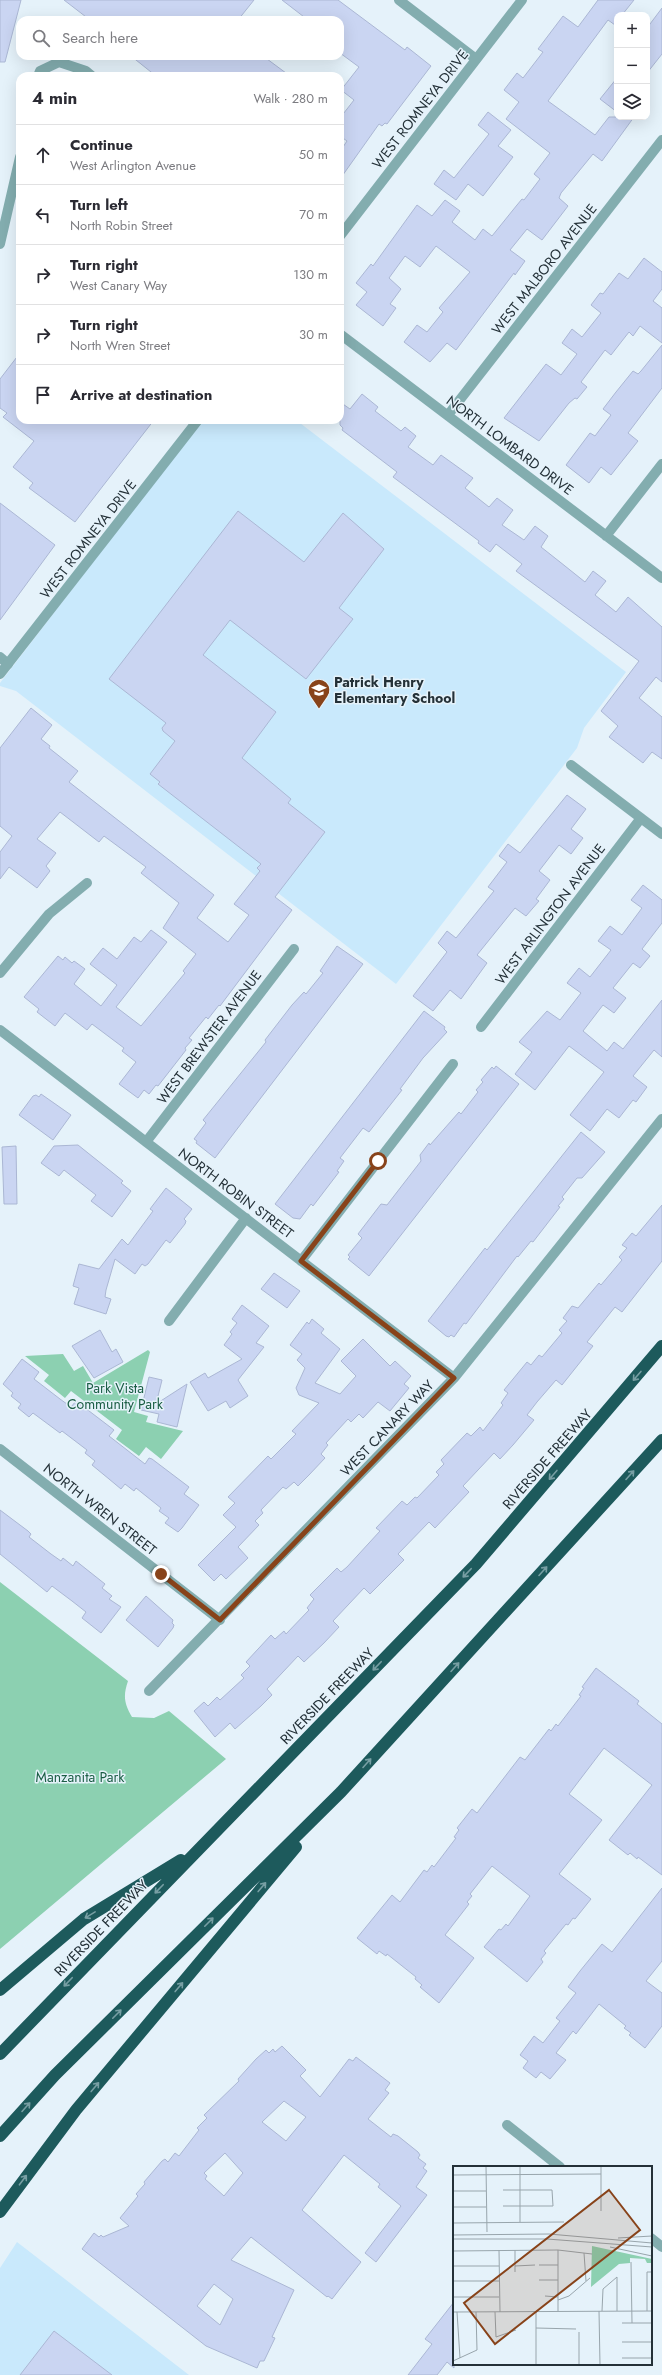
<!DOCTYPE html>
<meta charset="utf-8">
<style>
:root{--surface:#fff;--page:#f2f2f3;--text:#2b2b33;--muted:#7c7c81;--line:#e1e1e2}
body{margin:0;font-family:Jost,sans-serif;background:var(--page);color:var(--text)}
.controls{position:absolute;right:12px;top:12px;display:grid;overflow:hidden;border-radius:8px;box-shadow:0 4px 16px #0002}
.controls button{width:36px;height:36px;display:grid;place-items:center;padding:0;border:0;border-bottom:1px solid var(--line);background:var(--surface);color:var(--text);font:20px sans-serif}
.stop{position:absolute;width:12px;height:12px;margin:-9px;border:3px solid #88431a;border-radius:50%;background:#fff}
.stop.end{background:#88431a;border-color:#fff;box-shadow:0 1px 4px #0008}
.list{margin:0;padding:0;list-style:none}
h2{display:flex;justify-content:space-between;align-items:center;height:52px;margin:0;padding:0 16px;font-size:17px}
h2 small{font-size:13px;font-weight:400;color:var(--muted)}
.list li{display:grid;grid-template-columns:26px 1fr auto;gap:12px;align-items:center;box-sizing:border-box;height:60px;padding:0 16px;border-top:1px solid var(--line)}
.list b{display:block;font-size:15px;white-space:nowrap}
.list p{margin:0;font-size:13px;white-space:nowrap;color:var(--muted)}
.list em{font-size:13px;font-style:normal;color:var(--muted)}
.icon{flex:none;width:22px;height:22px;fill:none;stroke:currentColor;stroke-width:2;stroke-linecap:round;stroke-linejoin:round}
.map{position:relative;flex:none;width:662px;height:2375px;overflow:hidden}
.search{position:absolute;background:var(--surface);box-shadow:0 4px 16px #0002;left:16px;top:16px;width:328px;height:44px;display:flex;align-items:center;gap:10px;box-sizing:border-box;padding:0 14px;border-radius:12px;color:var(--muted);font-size:15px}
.panel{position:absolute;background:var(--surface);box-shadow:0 4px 16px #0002;left:16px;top:72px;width:328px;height:352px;border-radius:12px}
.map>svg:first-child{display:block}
.built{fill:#c9e9fc}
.green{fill:#8cd0b1}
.building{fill:#cad5f2;stroke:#abb7d4;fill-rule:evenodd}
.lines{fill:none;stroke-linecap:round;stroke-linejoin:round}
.minor{stroke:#83adaf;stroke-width:10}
.tertiary{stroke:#83adaf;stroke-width:10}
.motorway{stroke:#1d5a5c;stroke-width:12}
.oneway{stroke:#779ea3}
.route{stroke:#88431a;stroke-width:5}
.labels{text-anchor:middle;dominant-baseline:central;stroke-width:3;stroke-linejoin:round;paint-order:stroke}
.street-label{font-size:14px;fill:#243138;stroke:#e5f2fa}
.poi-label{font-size:14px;font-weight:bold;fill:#243138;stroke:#e5f2fa;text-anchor:start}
.park-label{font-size:14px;fill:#1b5e45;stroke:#e5f2fa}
.inset-road{fill:none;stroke:#98a5ac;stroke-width:1}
.view{fill:#88431a;fill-opacity:0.15;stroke:#88431a;stroke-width:2}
.inset-edge{fill:none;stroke:#243138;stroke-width:2}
</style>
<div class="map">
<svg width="662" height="2375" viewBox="0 0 662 2375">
<rect width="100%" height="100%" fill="#e5f2fa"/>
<path class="built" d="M202,420H296L626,672L584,728L577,748L396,984L16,691L0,686V683Z
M17,2242L189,2375H0V2268Z"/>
<path class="green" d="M148,1350L150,1352L134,1412L148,1416L146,1422L183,1431L161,1459L146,1447L139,1456L116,1439L122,1430L71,1391L65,1398L44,1381L49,1375L25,1356L63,1354L74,1371L83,1366L93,1383Z
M0,1582L128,1681C123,1696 124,1703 132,1717L154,1718L169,1711L226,1759L0,1949Z"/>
<path class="building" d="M0,0H21L5,62H0Z
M64,0H254L238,20H90Z
M282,0H338L405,50L407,47L431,66L387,124L385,123L382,126L379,124L340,179V145L343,147L347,141L340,136V118L354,100L341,90L359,67L340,53V20H308Z
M598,0H634L622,15H617L615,25L608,20L548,101L595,135L609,117H634L602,161L593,154L561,193L559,198L568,206L542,240L527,229L510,250L525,261L515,275L514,273L456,350L447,343L430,362L404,342L417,325L427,332L443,312L439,308L470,272L436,246L420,267L405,256L389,278L401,289L390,304L396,308L383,326L356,305L367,292L356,283L371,264L373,266L417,205L432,216L445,200L460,211L452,222L475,240L483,229L492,236L517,205L522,199L524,200L540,179L534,174L550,153L506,119L519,102L504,90L517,73L523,78L543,52L538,49L563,16L578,27Z
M662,8V54L647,73V28Z
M131,56H263L290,76H156Z
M617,78V112L600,99Z
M488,112L511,130L498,146L513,157L483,196L468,184L456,200L434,184L444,170L454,178L489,134L478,125Z
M644,258L662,272V289L653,301L662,308V343L640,326L633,336L629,332L611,355L605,350L581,382L587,387L577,399L575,398L569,403L539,441L504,418L546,364L561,375L577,354L562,343L572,329L582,337L601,313L591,305L600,293L603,294L619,273L628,279Z
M662,345V388L628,433L638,441L611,475L601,467L589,483L566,465L590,433L595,436L611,415L603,409L616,392L633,371L638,374L641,371Z
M20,353V420H154L75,522L29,488L33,483L13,467L34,441L3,417L7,413L0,408V379Z
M362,394L378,407L375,411L401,431L405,427L416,436L408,447L433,465L441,455L473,478L465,488L489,507L497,498L513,510L502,525L524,540L535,526L548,536L541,547L560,562L585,582L593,571L606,581L595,595L616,612L628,597L662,627V682L656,677L639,698L662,717V759L652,752L643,763L609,737L618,726L601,711L639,661L516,571L522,564L496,544L490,552L478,543L479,541L393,477L397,472L342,430L343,428L340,425V402L350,409Z
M0,503L55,545L0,620Z
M238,511L304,562L343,513L384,549L339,608L353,619L306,679L230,620L203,655L276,712L242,758L291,799L288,803L325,832L275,897L292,910L220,1006L219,1005L208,1019L206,1017L189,1038L192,1040L185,1048L186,1050L158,1086L156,1085L149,1094L144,1090L138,1098L119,1084L136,1062L122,1051L124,1048L92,1024L87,1030L65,1013L55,1026L37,1012L39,1009L24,997L58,956L63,960L65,957L72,963L74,961L85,969L74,984L101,1006L117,985L90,964L103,948L117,959L134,937L141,942L151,930L167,942L116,1007L141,1026L185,973L183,971L196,954L163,928L179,903L141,873L146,867L104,836L99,842L60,812L37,839L56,853L46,866L50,871L37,888L9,867L0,879V852L12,836L0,826V748L31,708L52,725L41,739L50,746L49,748L78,771L69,782L214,895L197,918L228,942L249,915L234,904L260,871L257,868L261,864L158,784L160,782L150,774L175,741L163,731L162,728L166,723L109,679Z
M567,795L586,809L571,829L583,838L571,854L559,845L539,871L550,880L536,899L539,901L526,916L515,908L477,955L487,963L461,999L450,990L433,1011L413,996L447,952L438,943L447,931L456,938L494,891L488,887L507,862L499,856L508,844L520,853Z
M643,885L662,900V923L642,949L650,956L640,968L633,963L613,988L626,998L614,1013L603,1005L583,1031L607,1051L614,1042L623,1049L662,1000V1057L654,1050L633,1076L647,1087L636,1102L633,1100L619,1118L607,1109L590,1131L570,1115L604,1072L569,1046L535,1090L515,1074L532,1052L519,1042L547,1011L560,1020L581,993L567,983L579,968L590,977L611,950L598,941L610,926L622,935L642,908L631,900Z
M337,946L363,964L215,1158L196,1143L197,1141L194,1139L206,1123L203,1120L266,1042L265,1040L292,1005L304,992L306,994L323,973L320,971Z
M424,1011L445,1027L444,1029L447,1032L423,1058L400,1089L402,1090L369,1132L363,1128L340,1158L344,1161L337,1171L339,1172L313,1206L311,1204L300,1219L293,1218L275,1204Z
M496,1066L519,1084L369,1276L348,1259L350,1257L348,1255L362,1238L358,1234L381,1204L387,1205L421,1161L420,1155L429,1143L430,1145L459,1112L461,1114L478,1092L476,1090L483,1082L481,1080L492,1067L494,1069Z
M41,1094L71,1115L53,1140L19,1115L33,1096L36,1095L39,1097Z
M581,1132L605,1152L582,1178H577L562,1197L564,1199L558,1206L560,1207L533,1242L531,1241L518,1257L517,1256L466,1324L464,1323L454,1337L451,1335L449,1337L446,1336L428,1321L485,1248L487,1250Z
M78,1145L123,1181L121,1183L131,1191L112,1217L91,1201L96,1195L64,1170L59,1176L41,1163L54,1146Z
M16,1146L17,1204H4L2,1147Z
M166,1188L192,1209L184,1219L186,1221L185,1224L170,1243L166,1240L148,1264L145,1266L142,1264L135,1274L115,1259L106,1290L105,1297L111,1299L106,1314L74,1304L79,1288L73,1286L79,1264L99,1269L122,1239L128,1245L153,1211L150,1209Z
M662,1205V1261L622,1312L615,1307L587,1342L593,1346L562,1385L556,1380L537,1402L527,1415L534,1420L513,1445L500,1459L494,1453L463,1486L469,1492L451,1511L435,1528L429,1522L398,1554L404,1560L370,1594L364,1588L333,1621L339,1627L324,1643L304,1662L298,1656L267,1689L272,1695L261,1706L235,1729L230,1723L215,1737L194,1711L204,1702L208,1706L217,1697L220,1700L244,1678L241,1675L250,1666L246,1662L271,1635L275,1639L284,1631L286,1634L309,1610L307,1608L314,1599L310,1595L337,1568L341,1572L347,1567L380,1531L376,1528L402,1501L407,1505L415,1497L417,1498L439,1475L436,1472L444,1464L441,1460L467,1433L471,1436L480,1427L483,1431L503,1405L501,1403L508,1393L504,1390L527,1362L531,1365L539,1355L542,1357L562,1333L559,1330L567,1321L563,1318L572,1306L578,1308L599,1283L601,1285L622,1260L619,1257L627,1248L622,1245L632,1233L636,1236Z
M274,1273L300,1291L287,1308L261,1289Z
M242,1305L269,1326L256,1343L264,1347L238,1380L248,1396L230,1408L226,1401L208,1411L190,1382L205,1373L208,1378L242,1359L224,1345L232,1334L230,1332L237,1323L232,1319Z
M312,1319L324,1329L321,1333L340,1349L315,1383L340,1394L356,1376L341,1361L363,1339L390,1366L395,1361L411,1376L404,1384L409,1388L390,1411L378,1402L363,1418L359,1414L351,1422L348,1419L326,1443L328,1445L321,1454L325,1458L309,1475L298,1486L294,1482L286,1489L283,1487L261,1510L263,1513L255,1521L259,1525L238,1547L248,1558L226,1579L221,1574L214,1581L198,1565L236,1527L223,1515L235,1503L228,1497L268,1456L271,1459L296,1434L292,1431L319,1403L299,1395L296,1388L305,1368L297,1360L302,1354L290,1345L307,1322L309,1324Z
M100,1330L112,1352L116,1349L123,1362L94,1378L72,1346Z
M22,1359L39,1372L34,1379L60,1399L71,1407L76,1401L114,1430L109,1436L145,1464L149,1458L152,1459L189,1487L184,1494L199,1505L182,1528L178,1532L165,1523L169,1518L159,1511L161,1508L136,1488L134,1491L125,1484L121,1489L109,1479L92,1465L95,1461L85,1453L87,1450L62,1431L60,1433L33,1413L29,1417L18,1408L21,1404L11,1396L13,1393L3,1384Z
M149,1377L162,1380L156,1404L187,1384L177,1427L157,1422L159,1414L141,1410Z
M0,1510L28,1531L31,1534L29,1537L51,1554L61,1561L63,1558L73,1566L76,1561L105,1584L102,1588L112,1596L109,1599L121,1607L101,1633L82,1618L86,1612L72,1601L52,1586L47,1592L0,1554Z
M146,1596L173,1620L172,1623L174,1625L173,1628L158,1647L126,1620Z
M596,1668L639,1701L637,1704L662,1724V1875L638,1857L637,1859L630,1853L628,1855L609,1840L652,1785L604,1748L569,1794L602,1820L559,1874L591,1899L575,1919L573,1918L568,1925L566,1924L544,1951L546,1953L541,1959L543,1962L527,1982L484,1947L499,1929L501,1930L506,1924L508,1926L530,1896L492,1866L470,1894L472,1896L467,1902L469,1904L445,1935L474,1958L439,2003L420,1987L422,1985L415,1979L416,1977L387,1954L386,1956L379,1951L377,1954L357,1938L392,1895L400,1902L424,1870L427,1872L432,1865L434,1867L456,1838L454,1837L459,1830L457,1828L472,1809L477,1813L520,1757L525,1760L549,1729L551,1731L556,1724L558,1726L581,1696L579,1695L584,1688L582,1687Z
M662,1888V1961L646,1981L662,1993V2026L645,2048L629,2035L631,2033L624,2028L626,2026L599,2004L576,2034L573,2031L556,2053L566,2060L550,2079L541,2072L536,2078L523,2068L528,2061L520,2055L534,2036L543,2043L560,2021L556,2018L576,1993L568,1987L580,1971L602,1944L612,1952Z
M282,2046L306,2070L300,2076L320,2097L349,2059L353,2061L356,2057L390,2083L385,2090L389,2093L368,2119L391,2137L393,2134L398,2136L418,2152L420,2155L418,2158L426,2164L423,2168L427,2171L416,2187L427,2195L376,2262L365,2253L401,2206L378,2187L380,2184L344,2155L302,2210L361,2262L332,2299L328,2296L327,2297L251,2237L231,2260L294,2290L272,2337L275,2338L264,2361H260L257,2368L206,2346L82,2249L94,2233L99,2237L101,2235L103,2237L129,2226L120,2218L138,2196L136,2194L145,2184L144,2182L162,2161L165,2159L168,2162L175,2153L179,2156L199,2130L197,2128L207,2118L204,2115L239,2081L238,2079L256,2059L266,2050L269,2053L273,2049L275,2052ZM284,2101L306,2117L286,2141L262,2122ZM225,2153L243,2173L224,2196L205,2179L207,2176L204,2173ZM214,2284L233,2299L220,2325L197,2306Z
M454,2302V2368L447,2362L437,2375H408L432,2344L425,2339Z
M54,2331L112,2375H20Z"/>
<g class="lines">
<path class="minor" d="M399,0L476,59
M38,76L40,71L59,62L86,71L92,76
M0,244L20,157
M340,334L662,578
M448,415L662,140
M606,536L662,464
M0,657L8,664
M571,765L662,834
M0,973L49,914L87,883
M481,1027L641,818
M0,1030L454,1378
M146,1142L294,949
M301,1261L453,1064
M169,1321L246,1218
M0,1449L220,1620
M149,1691L454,1378L662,1119
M507,2125L560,2167
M651,2238L662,2247"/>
<path class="tertiary" d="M340,236L522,0
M0,674L198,420"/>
<path class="motorway" d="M0,1990L84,1919L181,1860
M0,2054L476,1564L662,1346
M0,2136L55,2075L341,1792L662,1440
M0,2212L76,2110L296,1847"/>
</g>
<defs><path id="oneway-shaft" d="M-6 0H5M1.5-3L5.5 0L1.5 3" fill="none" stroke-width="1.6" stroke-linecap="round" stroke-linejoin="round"/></defs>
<g class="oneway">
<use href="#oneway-shaft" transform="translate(637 1376) rotate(131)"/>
<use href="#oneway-shaft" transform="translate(553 1475) rotate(131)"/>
<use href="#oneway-shaft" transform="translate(630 1475) rotate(-48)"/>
<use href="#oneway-shaft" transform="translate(543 1571) rotate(-48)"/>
<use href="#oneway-shaft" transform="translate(467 1573) rotate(134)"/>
<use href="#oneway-shaft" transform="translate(377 1666) rotate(134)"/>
<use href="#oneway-shaft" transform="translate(455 1667) rotate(-48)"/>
<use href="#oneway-shaft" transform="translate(367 1763) rotate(-48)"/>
<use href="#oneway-shaft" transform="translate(262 1887) rotate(-50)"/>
<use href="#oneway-shaft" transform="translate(159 1889) rotate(134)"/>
<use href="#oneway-shaft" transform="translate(90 1915) rotate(149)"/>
<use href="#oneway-shaft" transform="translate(209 1922) rotate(-45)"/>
<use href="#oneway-shaft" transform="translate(68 1982) rotate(134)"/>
<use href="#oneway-shaft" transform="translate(179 1987) rotate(-50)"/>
<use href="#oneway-shaft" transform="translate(117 2014) rotate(-45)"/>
<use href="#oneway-shaft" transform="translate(95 2087) rotate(-50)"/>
<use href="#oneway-shaft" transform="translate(26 2107) rotate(-48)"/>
<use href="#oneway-shaft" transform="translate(23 2180) rotate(-53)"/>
</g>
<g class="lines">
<path class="route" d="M161,1574L220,1620L454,1378L301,1261L378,1161"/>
</g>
<defs>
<g id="school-pin" transform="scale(1.15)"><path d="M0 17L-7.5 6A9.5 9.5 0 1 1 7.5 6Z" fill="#88431a" stroke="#e5f2fa"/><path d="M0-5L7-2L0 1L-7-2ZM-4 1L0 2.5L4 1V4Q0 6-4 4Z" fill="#fff"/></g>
</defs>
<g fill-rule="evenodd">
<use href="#school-pin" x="319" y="690"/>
</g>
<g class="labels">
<g class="street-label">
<text transform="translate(420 109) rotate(-52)">WEST ROMNEYA DRIVE</text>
<text transform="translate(544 269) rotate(-52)">WEST MALBORO AVENUE</text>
<text transform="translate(510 445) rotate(37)">NORTH LOMBARD DRIVE</text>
<text transform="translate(88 539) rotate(-52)">WEST ROMNEYA DRIVE</text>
<text transform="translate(550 914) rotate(-53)">WEST ARLINGTON AVENUE</text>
<text transform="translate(209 1037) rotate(-53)">WEST BREWSTER AVENUE</text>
<text transform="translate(236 1193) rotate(37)">NORTH ROBIN STREET</text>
<text transform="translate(387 1428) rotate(-46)">WEST CANARY WAY</text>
<text transform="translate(547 1459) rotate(-49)">RIVERSIDE FREEWAY</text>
<text transform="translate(100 1509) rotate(38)">NORTH WREN STREET</text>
<text transform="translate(327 1696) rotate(-46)">RIVERSIDE FREEWAY</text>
<text transform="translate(101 1928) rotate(-46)">RIVERSIDE FREEWAY</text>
</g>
<g class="poi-label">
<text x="334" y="682">Patrick Henry<tspan x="334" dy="16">Elementary School</tspan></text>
</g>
<g class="park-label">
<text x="115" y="1388">Park Vista<tspan x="115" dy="16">Community Park</tspan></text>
<text x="80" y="1777">Manzanita Park</text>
</g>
</g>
<g transform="translate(453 2166)">
<rect width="199" height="199" fill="#e5f2fa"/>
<path d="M139,80L199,93V97H194L192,93L177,92V97L166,98L138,121Z" fill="#8cd0b1"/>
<path class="inset-road" d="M33,0L34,66M67,0V56M148,0V45M0,9L148,8M0,25H33M50,40H100L99,24H50M0,41H33M0,57L111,56M0,69L96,68L199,77M165,72L199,70M0,73H94L199,81M157,81L199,90M46,84L47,146M62,84V106M105,84V145M0,85L105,84L139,88M131,87L133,115M178,96L179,157M86,99H105M0,100H46M62,100L82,99M164,111V145M86,114H105M0,115H46M92,130L105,131M0,131H46M105,134L116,130L137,112M146,145L147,199M149,145L150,123L164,111M194,145V106H199M0,146L199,145M4,146L7,192M42,146L43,171L63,164M83,146V199M169,157H199M83,162L123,163M126,166V199M169,176H199M169,192H199M0,195L24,184L23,146"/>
<path class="view" d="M156,24L187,64L42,178L11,137Z"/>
<rect width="199" height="199" class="inset-edge"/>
</g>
</svg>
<div class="controls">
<button>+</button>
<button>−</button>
<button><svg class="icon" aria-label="layers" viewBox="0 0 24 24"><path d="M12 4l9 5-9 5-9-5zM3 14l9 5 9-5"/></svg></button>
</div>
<div class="stop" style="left:378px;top:1161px"></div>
<div class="stop end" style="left:161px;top:1574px"></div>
<div class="search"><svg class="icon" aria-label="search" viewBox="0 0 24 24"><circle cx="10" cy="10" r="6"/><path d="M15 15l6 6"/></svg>Search here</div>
<section class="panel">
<h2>4 min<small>Walk · 280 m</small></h2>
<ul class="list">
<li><svg class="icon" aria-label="ahead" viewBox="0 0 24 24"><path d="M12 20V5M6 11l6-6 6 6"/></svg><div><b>Continue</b><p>West Arlington Avenue</p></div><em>50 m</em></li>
<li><svg class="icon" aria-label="left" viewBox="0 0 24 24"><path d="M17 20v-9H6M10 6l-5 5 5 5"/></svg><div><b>Turn left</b><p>North Robin Street</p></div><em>70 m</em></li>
<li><svg class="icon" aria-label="right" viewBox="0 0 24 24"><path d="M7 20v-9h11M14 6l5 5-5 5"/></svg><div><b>Turn right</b><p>West Canary Way</p></div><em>130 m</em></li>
<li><svg class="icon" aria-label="right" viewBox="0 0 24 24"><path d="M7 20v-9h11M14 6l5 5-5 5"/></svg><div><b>Turn right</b><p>North Wren Street</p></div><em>30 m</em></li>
<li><svg class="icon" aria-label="arrive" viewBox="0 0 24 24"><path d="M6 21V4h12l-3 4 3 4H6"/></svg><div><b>Arrive at destination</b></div></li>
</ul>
</section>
</div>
